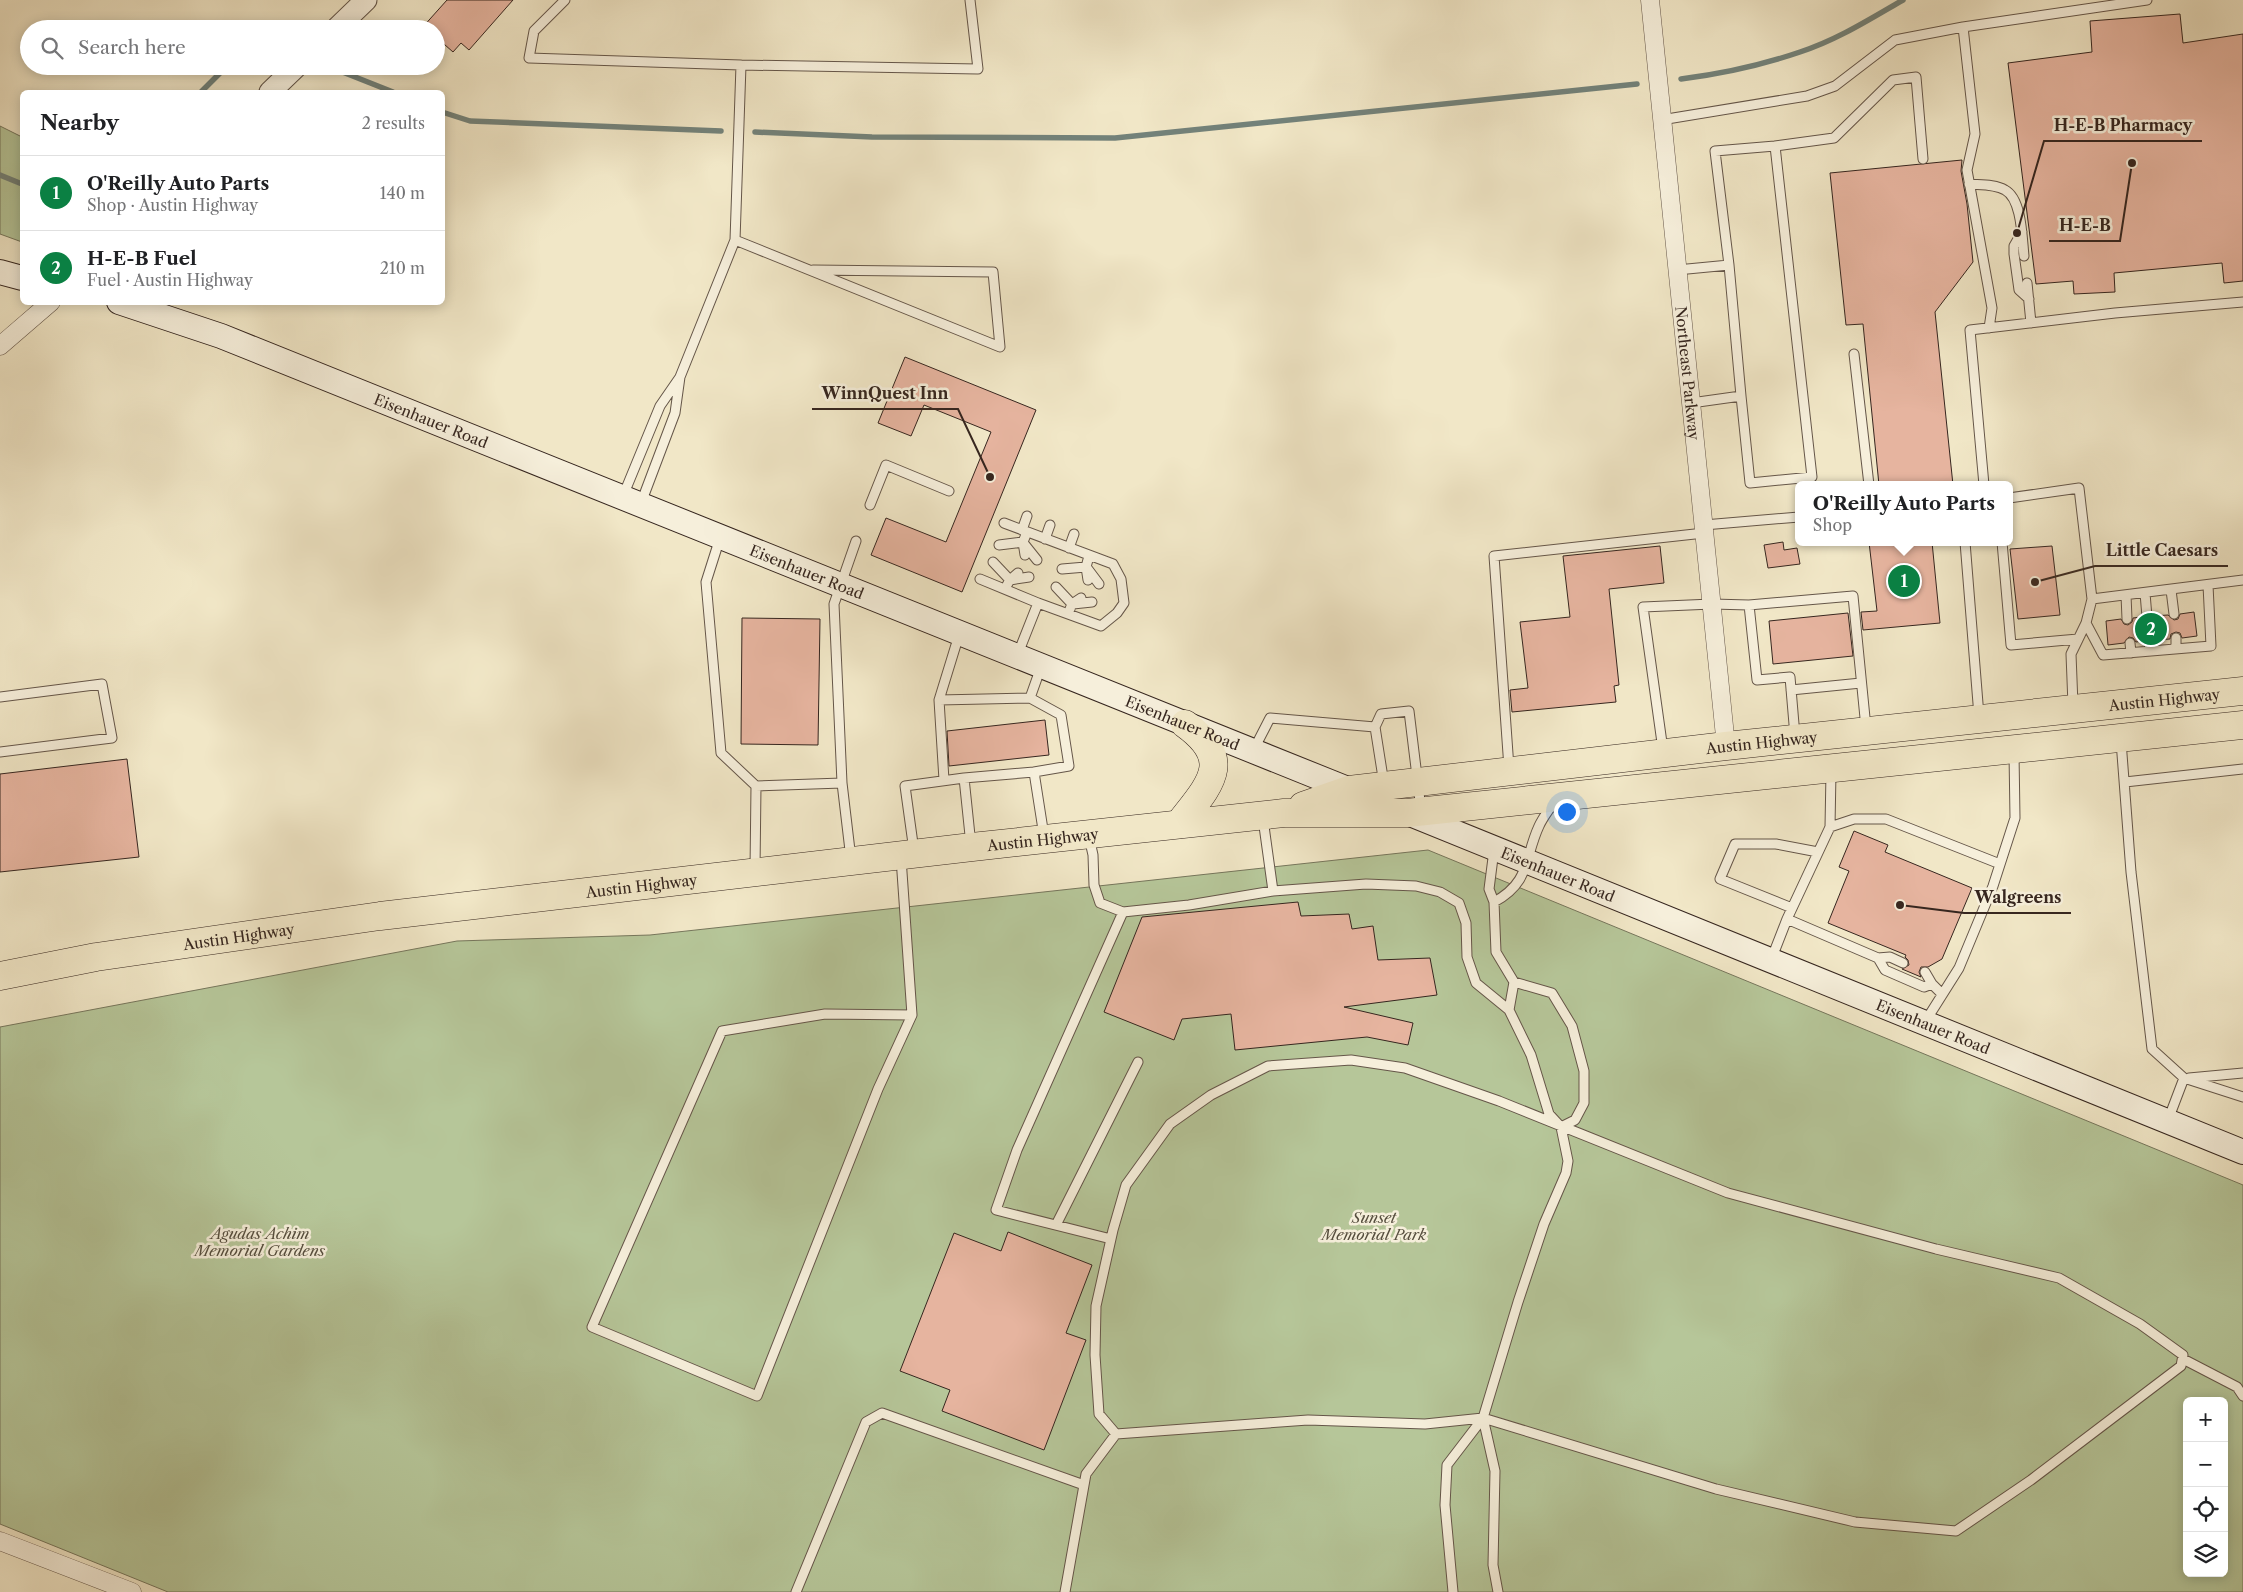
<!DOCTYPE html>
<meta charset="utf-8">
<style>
:root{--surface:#fff;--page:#f2f2f2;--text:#202124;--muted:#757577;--line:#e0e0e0;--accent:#0b8043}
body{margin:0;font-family:"Libre Caslon Text",serif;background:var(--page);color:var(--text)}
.controls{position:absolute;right:15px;bottom:15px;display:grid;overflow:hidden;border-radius:8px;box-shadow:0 2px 12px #0003}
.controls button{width:45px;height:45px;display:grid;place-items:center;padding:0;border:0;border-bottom:1px solid var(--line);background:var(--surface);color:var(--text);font:25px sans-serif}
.you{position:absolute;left:1566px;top:811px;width:18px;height:18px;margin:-12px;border:4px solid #fff;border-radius:50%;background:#1a73e8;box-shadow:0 0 0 8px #1a73e833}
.badge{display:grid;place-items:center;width:32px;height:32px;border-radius:50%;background:var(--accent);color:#fff;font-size:16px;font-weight:700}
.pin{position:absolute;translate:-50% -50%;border:2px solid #fff;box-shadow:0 1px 5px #0006}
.popup{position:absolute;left:1795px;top:481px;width:218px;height:65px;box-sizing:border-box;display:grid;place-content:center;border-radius:8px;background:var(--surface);filter:drop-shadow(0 1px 4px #0005);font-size:16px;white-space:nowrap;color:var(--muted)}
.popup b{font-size:19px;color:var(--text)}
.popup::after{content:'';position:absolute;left:50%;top:100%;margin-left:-10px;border:10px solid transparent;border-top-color:var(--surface)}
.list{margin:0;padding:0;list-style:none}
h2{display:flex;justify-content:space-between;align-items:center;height:65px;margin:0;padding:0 20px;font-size:21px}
h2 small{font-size:16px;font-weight:400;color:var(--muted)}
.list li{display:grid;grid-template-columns:32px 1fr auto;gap:15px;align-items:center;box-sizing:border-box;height:75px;padding:0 20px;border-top:1px solid var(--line)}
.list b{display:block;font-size:19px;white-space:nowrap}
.list p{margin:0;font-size:16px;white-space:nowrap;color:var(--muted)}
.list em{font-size:16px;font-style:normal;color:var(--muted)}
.icon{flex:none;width:28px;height:28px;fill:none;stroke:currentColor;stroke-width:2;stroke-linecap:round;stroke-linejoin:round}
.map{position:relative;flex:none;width:2243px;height:1592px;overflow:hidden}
.search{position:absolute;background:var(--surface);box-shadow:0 2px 12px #0003;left:20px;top:20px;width:425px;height:55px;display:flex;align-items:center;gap:12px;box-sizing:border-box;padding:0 18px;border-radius:28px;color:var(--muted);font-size:19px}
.panel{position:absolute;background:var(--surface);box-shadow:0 2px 12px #0003;left:20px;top:90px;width:425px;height:215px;border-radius:8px}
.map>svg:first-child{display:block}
.green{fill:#b6c699;stroke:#76765c;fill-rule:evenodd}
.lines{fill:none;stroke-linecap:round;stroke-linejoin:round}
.stream{stroke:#73827a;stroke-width:5.5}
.building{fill:#e6b49f;stroke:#36261f}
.service-casing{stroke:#655649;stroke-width:11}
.minor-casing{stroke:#655649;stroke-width:19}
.tertiary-casing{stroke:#655649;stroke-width:23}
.secondary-casing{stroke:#36261f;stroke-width:26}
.primary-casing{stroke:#36261f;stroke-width:29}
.service{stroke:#f6efdb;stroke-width:9}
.minor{stroke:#f6efdb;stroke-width:18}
.tertiary{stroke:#f6efdb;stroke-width:21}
.secondary{stroke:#f6efdb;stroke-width:24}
.primary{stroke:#f1e7c7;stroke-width:28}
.labels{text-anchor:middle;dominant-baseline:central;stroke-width:5;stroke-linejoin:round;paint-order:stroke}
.street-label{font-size:15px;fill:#36261f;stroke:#f6efdb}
.park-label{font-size:15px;font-style:italic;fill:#564e3e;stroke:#f6efdb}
.leader{fill:none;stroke:#36261f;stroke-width:2}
.callout-dot{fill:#36261f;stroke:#f6efdb;stroke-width:2}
.callout-label{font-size:16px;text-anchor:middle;font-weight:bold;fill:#36261f;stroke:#f6efdb;stroke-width:5;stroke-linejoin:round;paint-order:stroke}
</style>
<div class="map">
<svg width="2243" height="1592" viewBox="0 0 2243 1592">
<rect width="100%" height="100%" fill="#f1e7c7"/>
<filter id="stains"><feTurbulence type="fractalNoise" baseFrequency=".004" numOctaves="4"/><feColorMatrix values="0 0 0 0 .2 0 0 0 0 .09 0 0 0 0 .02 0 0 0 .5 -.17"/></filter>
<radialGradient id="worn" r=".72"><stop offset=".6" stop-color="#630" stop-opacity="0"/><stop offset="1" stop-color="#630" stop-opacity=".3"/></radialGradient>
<path class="green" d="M0,126L22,137V242L0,234Z
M1428,850L2243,1185V1592H168L0,1524V1027L457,941L650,935ZM2187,1401H2224V1573H2187Z"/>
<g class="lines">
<path class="stream" d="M335,69L393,92
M1681,79C1721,74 1762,65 1800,52C1837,40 1870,19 1903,0
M201,92L227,66
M442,112L470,121L721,131
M755,132L872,137L1115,138L1637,84
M0,175L22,184"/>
</g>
<path class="building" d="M447,0H513L469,50L461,43L453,52L436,37V29H421Z
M2180,14L2183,43L2243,34V281L2224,283L2222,263L2114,273L2115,292L2074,294L2073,281L2036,284L2008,63L2092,52L2090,21Z
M1962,160L1961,171L1967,204L1973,262L1935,312L1953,485H1879L1863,324L1846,325L1830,173Z
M905,357L1036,410L962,592L871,555L886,518L946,542L991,432L924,405L911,436L878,423Z
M1783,542L1784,550L1797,548L1800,564L1768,568L1764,545Z
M1869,542H1932L1940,623L1863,630L1861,612L1877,611Z
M1660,546L1664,583L1609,589L1619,685L1614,686L1616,702L1512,712L1510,690L1528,688L1520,622L1570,617L1563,556Z
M2052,546L2060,615L2018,619L2010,549Z
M2194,612L2197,636L2182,638L2180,633L2176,632L2171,634L2170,639L2155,640L2152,636L2148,635L2143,641L2136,642L2133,638L2129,637L2124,643L2108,645L2106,621L2121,619L2124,624L2128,625L2132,622L2133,618L2141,617L2144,622L2148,623L2152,620L2153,616L2168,615L2174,620L2178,619L2180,614Z
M1848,613L1853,656L1773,664L1769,621Z
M742,618L820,619L818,745L741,744Z
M1045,720L1049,755L949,766L947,731Z
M127,759L139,857L0,872V774Z
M1854,831L1888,845L1885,852L1972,888L1942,959L1928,967H1921L1919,972L1921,977L1902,969L1909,965L1908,960L1905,957L1906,955L1828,923L1849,871L1839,867Z
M1298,902L1301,916L1349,914L1352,929L1373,926L1378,960L1430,958L1437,995L1344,1007L1413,1023L1408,1045L1367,1037L1235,1050L1231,1014L1182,1019L1174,1040L1104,1012L1142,917Z
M1008,1232L1092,1265L1066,1333L1086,1340L1044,1450L942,1411L950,1390L900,1371L954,1233L1001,1251Z"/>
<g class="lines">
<g class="service-casing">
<path id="service" d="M565,0L534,31L529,58L741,65L978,69L970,0
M1661,120L1807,96L1835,86L1895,40L1963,27
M1775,146L1834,138L1893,80L1916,77L1923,159
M1969,184C1980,185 1995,184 2005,190C2022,199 2022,238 2024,256
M2022,232L2014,246V254L2019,290L2029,299
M735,240L1000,347L993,272L813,270
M1729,265L1715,151L1775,146L1812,477L1750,483L1741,396
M1677,270L1729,265L1741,396L1691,403
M2027,283L2031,323
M1989,328L1992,308L1967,170L1975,134L1963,27L2147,0
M1854,354L1869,485
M680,377L735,240L741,65
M1984,485L1970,330L2115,313L2243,302
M623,496L660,406L680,377L675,413L641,503
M2009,498L2079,488L2092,599
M870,505L886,465L949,491
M1004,523L1113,564L1121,579L1124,603L1117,613L1101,626L1038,603L1017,656
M1704,525L1799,517
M1022,530L1027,516
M720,538L706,582L721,753L756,786
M1045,539L1050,525
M1965,542L1979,716
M2002,542L2011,645L2078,639
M999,545L1023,542
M1025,545L1037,560
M1069,548L1074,534
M1025,555L1023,542L1027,532
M993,562L1010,580
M1087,568L1099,584
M1062,569L1086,567
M980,579L1038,603
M1010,580L1029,577
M1088,580L1086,567L1089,556
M1007,585L1010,580L1018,573
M1056,587L1072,604
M2171,590L2174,614
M2145,593L2147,617
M2126,595L2127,619
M1073,604L1092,602
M1749,605L1757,680L1790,677L1795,736
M1070,609L1072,604L1081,598
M2086,623L2103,655L2211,646L2208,585
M959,635L939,700L1030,698
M2176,638V649
M2149,641L2150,651
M2130,643L2131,653
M1791,690L1861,683
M0,697L102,684L112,738L0,752
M939,700L944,780
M2073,705L2071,654L2086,623L2092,599L2243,580
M1375,727L1381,714L1409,711L1421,809
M2121,741L2131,872L2152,1049L2184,1078L2243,1097
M1663,750L1643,607L1712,604L1749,605L1853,596L1866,728
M1253,751L1270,718L1375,727L1384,784
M1509,768L1494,556L1704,533
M1034,772L1069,766L1061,715L1030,698L1041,667
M2125,782L2243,769
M842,783L834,604L856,541
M1263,819L1273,891
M1830,827L1831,772
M1089,837L1093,855L1094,885L1100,903L1123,912
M971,845L964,778L1034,772L1044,836
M914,851L905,786L964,778
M901,858L912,1015L825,1014L722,1031L592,1327L757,1396L878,1089L912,1015
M755,869L756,786L842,783L851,859
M1494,902C1531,882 1524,858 1539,826C1543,817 1549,810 1554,802
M1792,908L1720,879L1735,844H1776L1818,852
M1787,919L1878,958L1885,970L1924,987L1932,984L1942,994
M1878,958L1890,957L1903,963
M1771,960L1787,919L1830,827L1854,819H1886L2000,864
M1925,972L1932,984
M1514,982L1552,993L1572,1026L1584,1071V1103L1575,1120L1561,1127
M1925,1022L1959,968L1993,886L2015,818L2014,753
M2189,1078L2243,1073
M2168,1120L2184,1078
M1056,1225L1138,1062
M1111,1239L996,1210L1017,1150L1123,912L1189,905L1273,891L1366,884L1416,886L1440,892L1459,903L1466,923L1467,957L1476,983L1509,1010
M2183,1359L2237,1387L2243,1396
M1483,1418L1716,1489L1855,1522L1956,1531L2031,1480L2181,1366L2183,1355L2140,1324L2059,1278L1936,1249L1728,1193L1499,1101L1405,1068L1351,1060L1268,1066L1211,1095L1170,1124L1126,1185L1113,1230L1096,1306L1095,1355L1099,1414L1116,1434L1308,1420L1425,1424L1483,1418L1518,1302L1544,1224L1566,1173L1568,1161L1561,1127L1549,1114L1531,1055L1509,1010L1514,982L1496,952L1494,902L1489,889L1494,850
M1483,1418L1495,1471L1493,1565L1498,1592
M796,1592L866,1422L882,1413L1084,1485
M1065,1592L1086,1474L1116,1434
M1453,1592L1445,1505L1447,1465L1483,1418"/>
</g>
<g class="minor-casing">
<g id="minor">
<path id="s1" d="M1650,0L1726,746"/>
<path d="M0,346L51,302"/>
<path d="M0,1541L132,1592"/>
</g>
</g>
<g class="tertiary-casing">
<path id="tertiary" d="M336,29L366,0
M270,92L297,66"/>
</g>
<g class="secondary-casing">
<g id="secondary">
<path d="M0,272L22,278"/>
<path id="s2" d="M119,302L221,336L1360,794"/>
<path id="s3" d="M1405,812L2243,1152"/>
</g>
</g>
<g class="primary-casing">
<g id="primary">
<path id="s4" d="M1303,806L1349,790L1726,746L2243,691"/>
<path d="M1179,824C1209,785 1236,761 1185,724"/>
<path id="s5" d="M0,976L96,957L380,916L972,847L1284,813H1407L2243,725"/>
</g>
</g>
<use href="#service" class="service"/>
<use href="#minor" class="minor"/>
<use href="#tertiary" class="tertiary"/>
<use href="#secondary" class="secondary"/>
<use href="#primary" class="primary"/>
</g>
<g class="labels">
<g class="street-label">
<text stroke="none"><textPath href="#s1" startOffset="375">Northeast Parkway</textPath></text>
<text stroke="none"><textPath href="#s2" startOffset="334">Eisenhauer Road</textPath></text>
<text stroke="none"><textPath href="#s2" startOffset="739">Eisenhauer Road</textPath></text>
<text stroke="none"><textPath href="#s4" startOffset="869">Austin Highway</textPath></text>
<text stroke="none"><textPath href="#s2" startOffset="1144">Eisenhauer Road</textPath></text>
<text stroke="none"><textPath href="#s4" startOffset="464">Austin Highway</textPath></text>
<text stroke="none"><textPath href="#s5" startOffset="1052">Austin Highway</textPath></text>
<text stroke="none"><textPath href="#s3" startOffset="165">Eisenhauer Road</textPath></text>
<text stroke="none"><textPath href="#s5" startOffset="648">Austin Highway</textPath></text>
<text stroke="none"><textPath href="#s5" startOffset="242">Austin Highway</textPath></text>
<text stroke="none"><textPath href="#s3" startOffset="570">Eisenhauer Road</textPath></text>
</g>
<g class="park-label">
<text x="1374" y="1217">Sunset<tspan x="1374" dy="17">Memorial Park</tspan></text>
<text x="260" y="1233">Agudas Achim<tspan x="260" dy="17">Memorial Gardens</tspan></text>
</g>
</g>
<path class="leader" d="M2017 233L2044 141H2202M2132 163L2120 241H2049M990 477L958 409H812M2035 582L2095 566H2228M1900 905L1964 913H2071"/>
<g class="callout-dot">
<circle cx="2017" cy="233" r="5"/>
<circle cx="2132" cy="163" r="5"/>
<circle cx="990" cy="477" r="5"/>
<circle cx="2035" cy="582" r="5"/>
<circle cx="1900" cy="905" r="5"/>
</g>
<g class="callout-label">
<text x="2123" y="131">H-E-B Pharmacy</text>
<text x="2085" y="231">H-E-B</text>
<text x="885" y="399">WinnQuest Inn</text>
<text x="2162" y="556">Little Caesars</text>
<text x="2018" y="903">Walgreens</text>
</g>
<rect width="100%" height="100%" filter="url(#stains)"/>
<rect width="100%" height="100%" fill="url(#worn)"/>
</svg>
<div class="controls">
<button>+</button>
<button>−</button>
<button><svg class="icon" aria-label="locate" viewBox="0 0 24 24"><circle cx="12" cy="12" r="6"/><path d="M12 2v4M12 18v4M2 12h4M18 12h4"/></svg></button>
<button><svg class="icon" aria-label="layers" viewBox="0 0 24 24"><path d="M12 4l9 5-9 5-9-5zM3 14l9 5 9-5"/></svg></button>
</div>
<div class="you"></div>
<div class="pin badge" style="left:1904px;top:581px">1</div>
<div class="popup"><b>O'Reilly Auto Parts</b>Shop</div>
<div class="pin badge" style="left:2151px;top:629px">2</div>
<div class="search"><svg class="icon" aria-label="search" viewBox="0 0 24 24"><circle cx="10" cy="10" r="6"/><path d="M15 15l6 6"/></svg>Search here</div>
<section class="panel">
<h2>Nearby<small>2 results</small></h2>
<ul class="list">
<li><span class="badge">1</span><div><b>O'Reilly Auto Parts</b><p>Shop · Austin Highway</p></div><em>140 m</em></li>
<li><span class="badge">2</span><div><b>H-E-B Fuel</b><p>Fuel · Austin Highway</p></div><em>210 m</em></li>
</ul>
</section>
</div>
